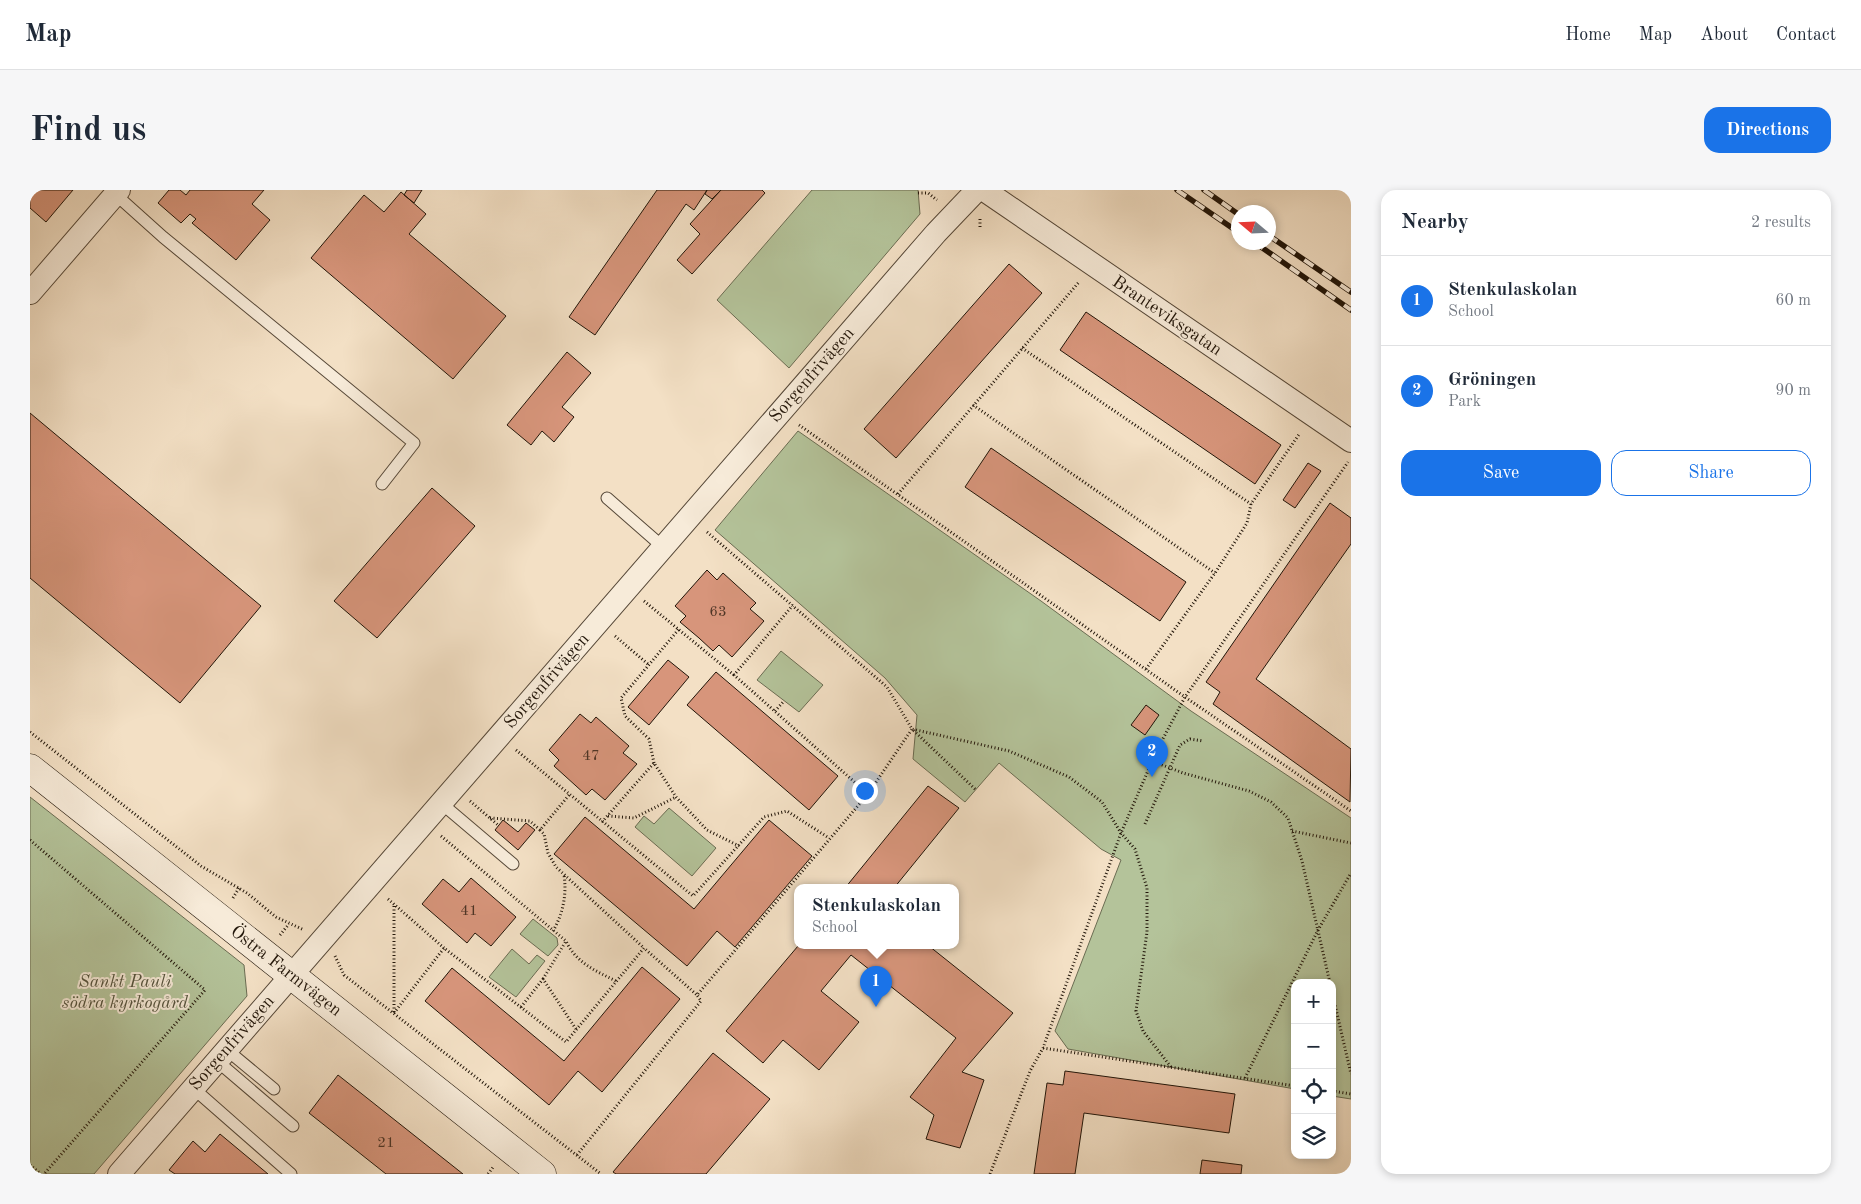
<!DOCTYPE html>
<meta charset="utf-8">
<style>
:root{--surface:#fff;--page:#f6f6f7;--text:#1f2937;--muted:#747a83;--line:#e0e1e3;--accent:#1a73e8}
body{margin:0;font-family:"Old Standard TT",serif;background:var(--page);color:var(--text)}
.controls{position:absolute;right:15px;bottom:15px;display:grid;overflow:hidden;border-radius:10px;box-shadow:0 2px 8px #0003}
.controls button{width:45px;height:45px;display:grid;place-items:center;padding:0;border:0;border-bottom:1px solid var(--line);background:var(--surface);color:var(--text);font:25px sans-serif}
.compass{position:absolute;left:1201px;top:15px;width:45px;height:45px;border-radius:50%;background:var(--surface);box-shadow:0 2px 8px #0003;rotate:289deg}
.you{position:absolute;left:834px;top:600px;width:18px;height:18px;margin:-12px;border:4px solid #fff;border-radius:50%;background:#1a73e8;box-shadow:0 0 0 8px #1a73e833}
.badge{display:grid;place-items:center;width:32px;height:32px;border-radius:50%;background:var(--accent);color:#fff;font-size:16px;font-weight:700}
.pin{position:absolute;translate:-50% -41px;filter:drop-shadow(0 1px 2px #0008)}
.pin::after{content:'';position:absolute;top:26px;width:18px;height:15px;background:inherit;clip-path:polygon(0 0,100% 0,50% 100%)}
.popup{position:absolute;left:764px;top:694px;width:165px;height:65px;box-sizing:border-box;display:grid;place-content:center;border-radius:10px;background:var(--surface);filter:drop-shadow(0 1px 4px #0005);font-size:16px;white-space:nowrap;color:var(--muted)}
.popup b{font-size:19px;color:var(--text)}
.popup::after{content:'';position:absolute;left:50%;top:100%;margin-left:-10px;border:10px solid transparent;border-top-color:var(--surface)}
.list{margin:0;padding:0;list-style:none}
h2{display:flex;justify-content:space-between;align-items:center;height:65px;margin:0;padding:0 20px;font-size:21px}
h2 small{font-size:16px;font-weight:400;color:var(--muted)}
.list li{display:grid;grid-template-columns:32px 1fr auto;gap:15px;align-items:center;box-sizing:border-box;height:90px;padding:0 20px;border-top:1px solid var(--line)}
.list b{display:block;font-size:19px;white-space:nowrap}
.list p{margin:0;font-size:16px;white-space:nowrap;color:var(--muted)}
.list em{font-size:16px;font-style:normal;color:var(--muted)}
.actions{display:flex;gap:10px;padding:15px 20px}
.actions a{flex:1;padding:11px 0;border:1px solid var(--accent);border-radius:15px;text-align:center;font-size:18px;color:var(--accent)}
.actions .main{background:var(--accent);color:#fff}
.icon{flex:none;width:28px;height:28px;fill:none;stroke:currentColor;stroke-width:2;stroke-linecap:round;stroke-linejoin:round}
.map{position:relative;flex:none;width:1321px;height:984px;overflow:hidden;border-radius:15px}
header{display:flex;align-items:center;gap:30px;box-sizing:border-box;height:70px;padding:0 25px;background:var(--surface);border-bottom:1px solid var(--line)}
header strong{font-size:24px}
nav{display:flex;gap:28px;margin-inline-start:auto;font-size:18px}
.intro{display:flex;align-items:center;justify-content:space-between;box-sizing:border-box;height:120px;padding:0 30px}
h1{margin:0;font-size:35px}
.button{padding:12px 22px;border-radius:15px;background:var(--accent);color:#fff;font-size:18px;font-weight:700}
main{display:flex;gap:30px;padding:0 30px}
aside{flex:1;background:var(--surface);border-radius:15px;box-shadow:0 2px 8px #0003}
.map>svg:first-child{display:block}
.green{fill:#b4c39a;stroke:#6a6c52}
.building{fill:#d7957b;stroke:#211509}
.lines{fill:none;stroke-linecap:round;stroke-linejoin:round}
.lane-casing{stroke:#564838;stroke-width:13}
.street-casing{stroke:#564838;stroke-width:24}
.secondary-casing{stroke:#211509;stroke-width:29}
.path{stroke:#211509;stroke-width:3;stroke-dasharray:1 2.5;stroke-linecap:butt}
.lane{stroke:#f7ebd9;stroke-width:11}
.street{stroke:#f7ebd9;stroke-width:22}
.secondary{stroke:#f7ebd9;stroke-width:28}
.rail-casing{stroke:#211509;stroke-width:5.5}
.rail{stroke:#f7ebd9;stroke-width:4;stroke-dasharray:11;stroke-linecap:butt}
.labels{text-anchor:middle;dominant-baseline:central;stroke-width:4;stroke-linejoin:round;paint-order:stroke}
.number-label{font-size:15px;fill:#4e3526}
.street-label{font-size:18px;fill:#211509;stroke:#f7ebd9}
.park-label{font-size:18px;font-style:italic;fill:#54523c;stroke:#f7ebd9}
</style>
<header>
<strong>Map</strong>
<nav><a>Home</a><a>Map</a><a>About</a><a>Contact</a></nav>
</header>
<div class="intro"><h1>Find us</h1><a class="button">Directions</a></div>
<main>
<div class="map">
<svg width="1321" height="984" viewBox="0 0 1321 984">
<rect width="100%" height="100%" fill="#f3e0c5"/>
<filter id="stains"><feTurbulence type="fractalNoise" baseFrequency=".004" numOctaves="4"/><feColorMatrix values="0 0 0 0 .2 0 0 0 0 .09 0 0 0 0 .02 0 0 0 .5 -.17"/></filter>
<radialGradient id="worn" r=".72"><stop offset=".6" stop-color="#630" stop-opacity="0"/><stop offset="1" stop-color="#630" stop-opacity=".3"/></radialGradient>
<path class="green" d="M782,0H888L890,24L759,178L687,110Z
M768,241L1011,411L1161,521L1321,628V909L1302,906V793H1265V899L1038,859L1025,841L1091,670L1071,659L969,573L935,612L883,569L887,525L855,488L685,340Z
M751,461L793,495L769,522L727,490Z
M0,607L214,775L217,806L64,984H0Z
M639,618L686,658L662,686L605,637L614,626L624,634Z
M503,729L527,748L528,755L518,766L490,744Z
M482,759L499,774L507,765L515,771L486,807L459,787Z"/>
<path class="building" d="M2,0H43L16,32L0,18V2Z
M139,0H150L156,5L160,0H234L222,14L240,30L206,70L162,33L166,29L160,24L151,33L128,13Z
M377,0H392L384,13L374,5Z
M627,0H677L664,20L656,14L565,145L539,127Z
M677,0H691L682,9L675,4Z
M691,0H732L735,3L662,84L647,70L670,44L660,34Z
M371,2L396,24L379,44L476,126L423,189L281,68L334,5L354,22Z
M979,74L1012,103L866,268L834,239Z
M1056,122L1251,255L1225,294L1030,160Z
M537,162L561,183L532,217L544,227L524,252L512,241L501,255L477,235Z
M0,223L231,416L150,513L0,388Z
M961,258L1156,392L1130,431L935,297Z
M1278,273L1291,281L1265,318L1253,310Z
M402,298L445,336L347,448L304,411Z
M1300,313L1321,328V354L1226,489L1321,559L1320,612L1183,514L1190,502L1176,492Z
M677,380L687,390L693,383L726,413L720,419L734,431L702,467L689,455L683,461L669,448L650,432L656,426L645,416Z
M638,470L659,487L619,535L598,517Z
M686,482L808,586L779,620L657,515Z
M1116,515L1129,525L1115,545L1101,535Z
M550,524L561,533L566,527L599,556L593,563L607,574L575,610L562,599L556,605L524,576L529,570L519,560Z
M898,596L929,618L864,698H815Z
M555,627L664,719L739,630L782,666L705,757L687,741L657,776L524,664Z
M473,630L488,642L496,633L505,640L488,660L465,640Z
M441,688L486,727L461,756L445,743L437,753L392,714L413,689L429,702Z
M768,756H899L983,823L932,882L954,890L930,958L896,949L904,925L880,907L926,848L821,765L791,801L829,832L789,880L753,850L733,873L696,841Z
M612,777L650,809L572,902L548,881L519,915L395,811L422,778L534,871Z
M683,863L740,909L676,984H586L583,982Z
M1035,881L1205,904L1199,943L1054,923L1045,984H1004L1017,893L1033,895Z
M308,885L433,984H356L279,923Z
M190,944L238,984H145L139,980L163,951L175,962Z
M1172,970L1212,975L1211,984H1170Z"/>
<g class="lines">
<g class="lane-casing">
<path id="lane" d="M85,4L133,47L384,253L352,294
M577,308L633,357
M411,613L483,674
M197,860L244,899
M187,871L263,936
M163,898L261,984"/>
</g>
<g class="street-casing">
<path id="street" d="M954,0L1321,251
M0,103L89,0
M89,984L906,43L947,0"/>
</g>
<g class="secondary-casing">
<path id="secondary" d="M0,578L512,984"/>
</g>
<path class="path" d="M888,3H898L907,10
M950,29V38
M992,158L1221,314
M943,215L1185,383
M769,235L1155,507L1321,621
M868,304L1049,92
M677,342L857,497L882,539L979,561L1039,587L1072,612L1091,643L1105,659L1117,698V742L1106,821L1113,841L1141,877
M614,411L704,485
M763,415L704,485L838,604
M585,446L619,475
M1116,479L1185,383L1217,333L1221,314L1270,243
M745,521L754,511
M0,542L171,676L217,703L246,727L274,740
M486,560L663,706L734,627L757,621L799,648
M1122,571L1153,583L1219,601L1241,612L1258,628L1272,671L1300,793
M624,573L619,549L595,526L591,508L649,439
M440,611L468,635
M578,626L604,628L646,607
M460,628L500,631L510,640L539,605
M572,632L624,573L646,607L677,640L709,656
M1115,634L1150,555L1160,549L1173,551
M510,640L514,644L518,663L526,677L614,758
M1262,641L1321,653
M411,646L536,751C546,773 566,781 586,791
M0,650L175,800L14,984
M203,708L209,698
M358,709L414,758
M523,741C533,724 537,704 534,685
M250,745L259,734
M305,766L314,785L571,984
M513,789L536,751
M1302,802L1321,884
M491,817L513,789L546,839
M364,822V715
M364,823L414,758L536,852L614,758L667,805L838,604L882,539L946,600
M1013,858L1265,896
M1215,888L1288,740L1321,683
M1302,901L1321,904
M547,965L671,811L667,805
M0,975L11,984
M458,984L464,976
M960,984L1000,881L1013,858L1091,643L1127,560L1155,507L1318,272"/>
<use href="#lane" class="lane"/>
<use href="#street" class="street"/>
<use href="#secondary" class="secondary"/>
<g class="rail-casing">
<path id="rail" d="M1147,0L1208,42
M1174,0L1208,24
M1238,45L1321,102
M1224,52L1321,120"/>
</g>
<use href="#rail" class="rail"/>
</g>
<g class="labels">
<g class="number-label">
<text x="688" y="422">63</text>
<text x="561" y="566">47</text>
<text x="439" y="721">41</text>
<text x="356" y="953">21</text>
</g>
<g class="street-label">
<text transform="translate(1137 126) rotate(34)">Branteviksgatan</text>
<text transform="translate(782 185) rotate(-49)">Sorgenfrivägen</text>
<text transform="translate(517 491) rotate(-49)">Sorgenfrivägen</text>
<text transform="translate(256 781) rotate(38)">Östra Farmvägen</text>
<text transform="translate(202 853) rotate(-49)">Sorgenfrivägen</text>
</g>
<g class="park-label">
<text x="95" y="792">Sankt Pauli<tspan x="95" dy="21">södra kyrkogård</tspan></text>
</g>
</g>
<rect width="100%" height="100%" filter="url(#stains)"/>
<rect width="100%" height="100%" fill="url(#worn)"/>
</svg>
<div class="controls">
<button>+</button>
<button>−</button>
<button><svg class="icon" aria-label="locate" viewBox="0 0 24 24"><circle cx="12" cy="12" r="6"/><path d="M12 2v4M12 18v4M2 12h4M18 12h4"/></svg></button>
<button><svg class="icon" aria-label="layers" viewBox="0 0 24 24"><path d="M12 4l9 5-9 5-9-5zM3 14l9 5 9-5"/></svg></button>
</div>
<svg class="compass" viewBox="-18 -18 36 36"><path d="M0-13l5 13h-10z" fill="#e53935"/><path d="M0 13l5-13h-10z" fill="#747a83"/></svg>
<div class="you"></div>
<div class="pin badge" style="left:846px;top:817px">1</div>
<div class="popup"><b>Stenkulaskolan</b>School</div>
<div class="pin badge" style="left:1122px;top:587px">2</div>
</div>
<aside>
<h2>Nearby<small>2 results</small></h2>
<ul class="list">
<li><span class="badge">1</span><div><b>Stenkulaskolan</b><p>School</p></div><em>60 m</em></li>
<li><span class="badge">2</span><div><b>Gröningen</b><p>Park</p></div><em>90 m</em></li>
</ul>
<div class="actions"><a class="main">Save</a><a>Share</a></div>
</aside>
</main>
